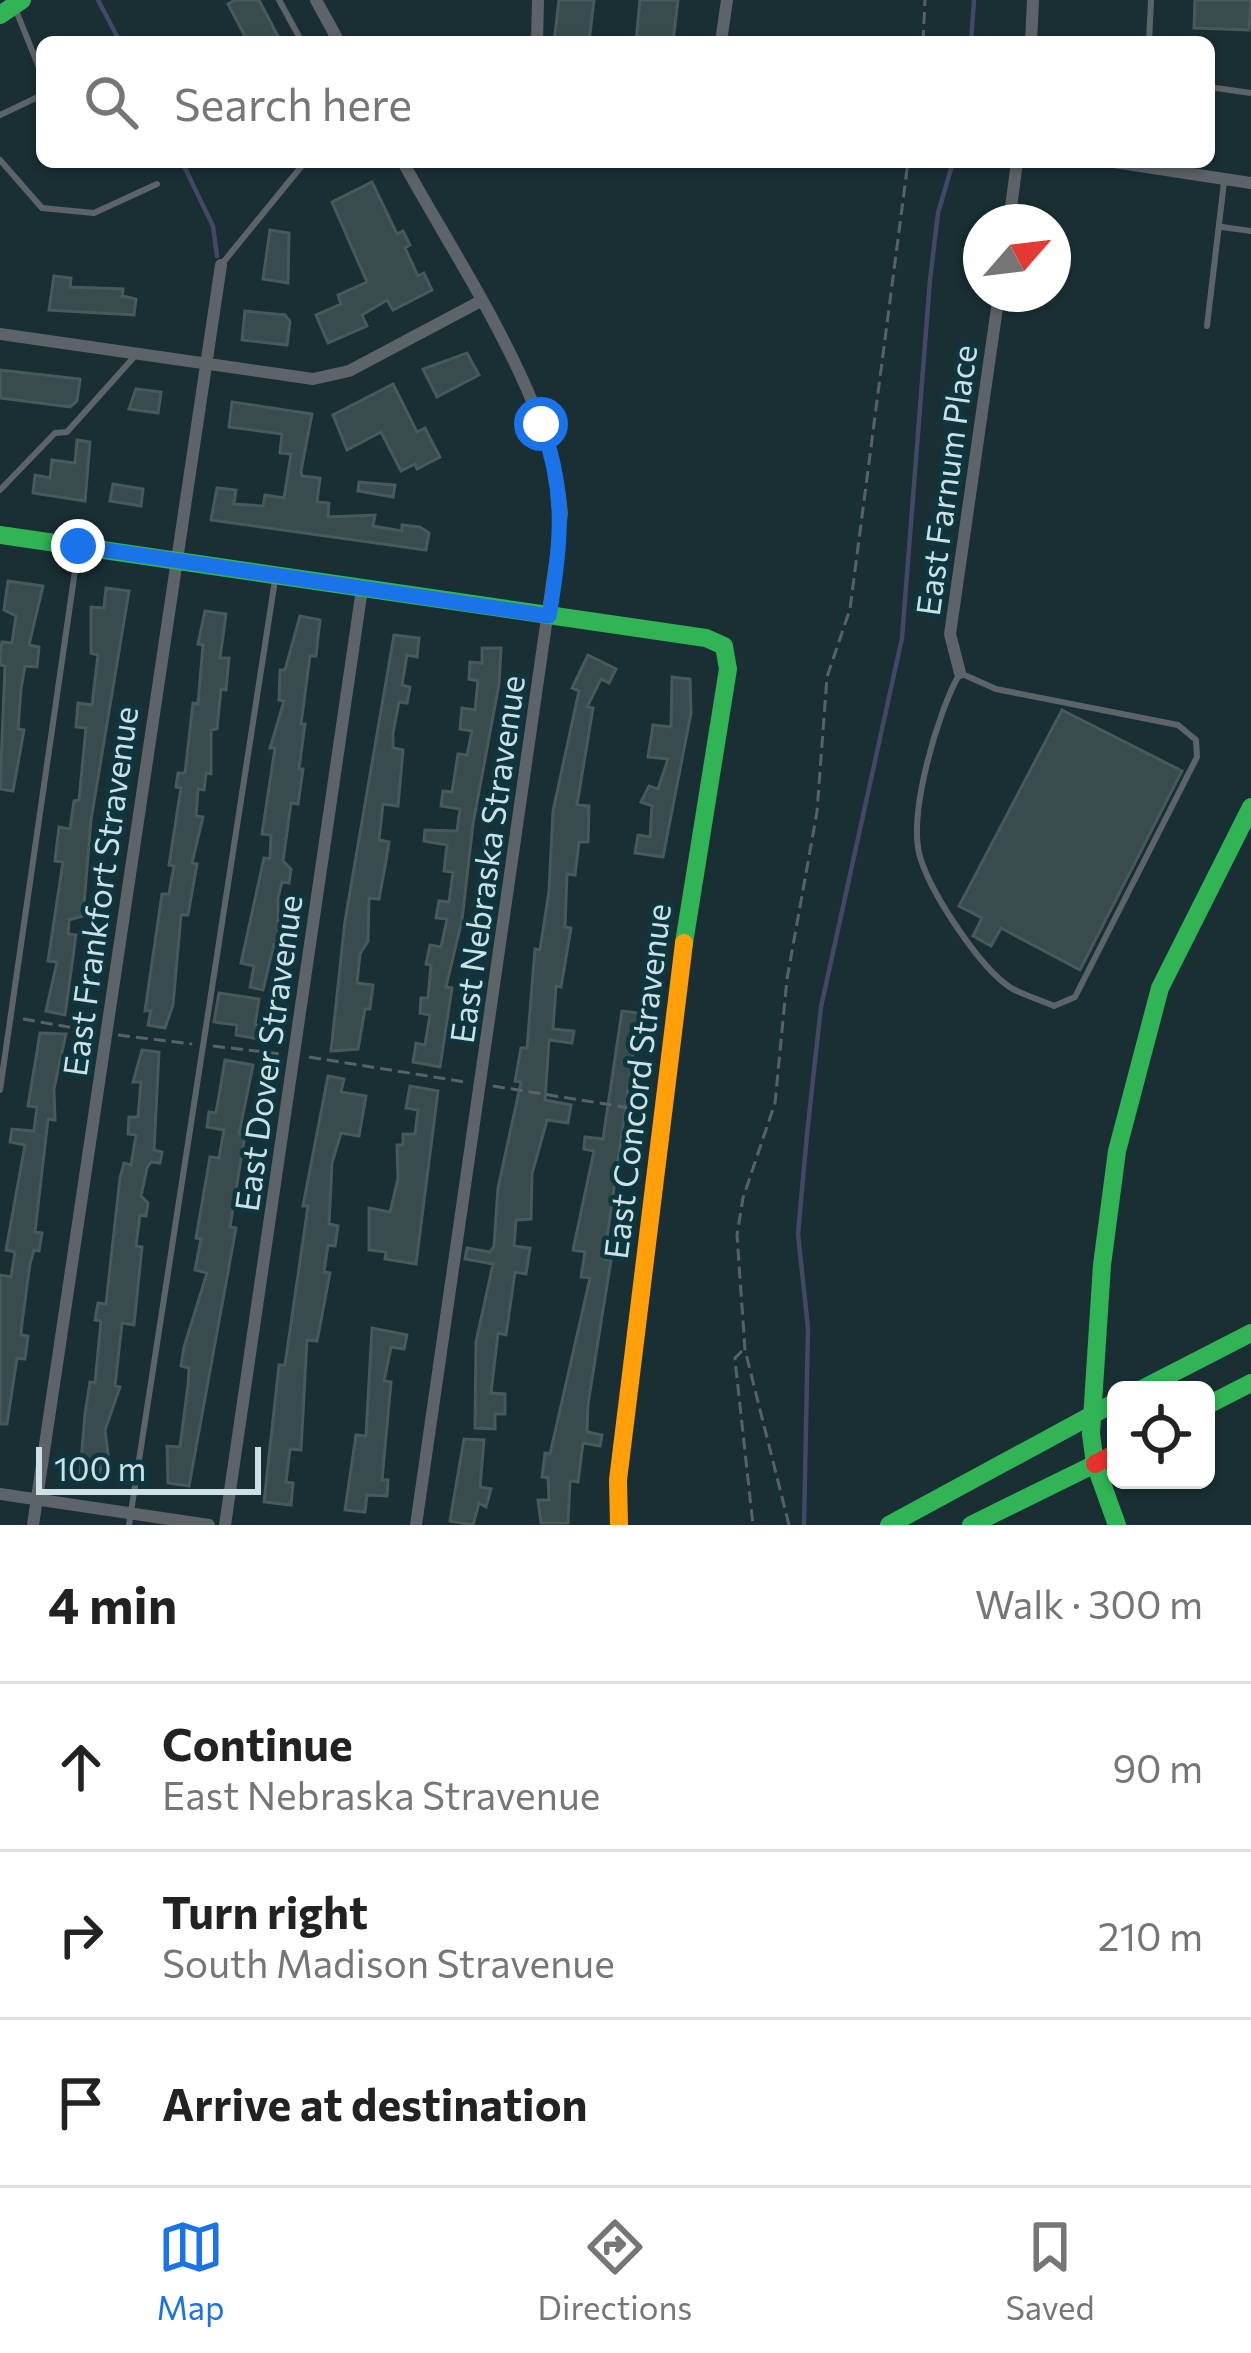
<!DOCTYPE html>
<meta charset="utf-8">
<style>
:root{--surface:#fff;--page:#f2f2f2;--text:#222;--muted:#767676;--line:#e0e0e0;--accent:#1a73e8}
body{margin:0;font-family:Commissioner,sans-serif;background:var(--page);color:var(--text)}
.controls{position:absolute;right:36px;bottom:36px;display:grid;overflow:hidden;border-radius:18px;box-shadow:0 3px 9px #0004}
.controls button{width:108px;height:108px;display:grid;place-items:center;padding:0;border:0;border-bottom:3px solid var(--line);background:var(--surface);color:var(--text);font:60px sans-serif}
.compass{position:absolute;left:963px;top:204px;width:108px;height:108px;border-radius:50%;background:var(--surface);box-shadow:0 3px 9px #0004;rotate:62deg}
.scale{position:absolute;left:36px;bottom:30px;width:225px;box-sizing:border-box;padding-left:12px;border:6px solid #cce0e6;border-top:0;font-size:33px;line-height:42px;white-space:nowrap;color:#cce0e6;-webkit-text-stroke:9px #0e363f;paint-order:stroke}
.stop{position:absolute;width:36px;height:36px;margin:-27px;border:9px solid #1a73e8;border-radius:50%;background:#fff}
.stop.end{background:#1a73e8;border-color:#fff;box-shadow:0 3px 12px #0008}
.list{margin:0;padding:0;list-style:none}
h2{display:flex;justify-content:space-between;align-items:center;height:156px;margin:0;padding:0 48px;font-size:51px}
h2 small{font-size:39px;font-weight:400;color:var(--muted)}
.list li{display:grid;grid-template-columns:78px 1fr auto;gap:36px;align-items:center;box-sizing:border-box;height:168px;padding:0 48px;border-top:3px solid var(--line)}
.list b{display:block;font-size:45px;white-space:nowrap}
.list p{margin:0;font-size:39px;white-space:nowrap;color:var(--muted)}
.list em{font-size:39px;font-style:normal;color:var(--muted)}
.icon{flex:none;width:66px;height:66px;fill:none;stroke:currentColor;stroke-width:2;stroke-linecap:round;stroke-linejoin:round}
.map{position:relative;flex:none;width:1251px;height:1525px;overflow:hidden}
.search{position:absolute;background:var(--surface);box-shadow:0 3px 9px #0004;left:36px;right:36px;top:36px;height:132px;display:flex;align-items:center;gap:30px;box-sizing:border-box;padding:0 42px;border-radius:18px;color:var(--muted);font-size:45px}
.sheet{height:660px;background:var(--surface)}
nav{display:flex;justify-content:space-around;align-items:center;box-sizing:border-box;height:168px;border-top:3px solid var(--line);background:var(--surface);font-size:33px;color:var(--muted)}
nav a{display:grid;justify-items:center;gap:6px}
nav .on{color:var(--accent)}
.map>svg:first-child{display:block}
.lines{fill:none;stroke-linecap:round;stroke-linejoin:round}
.stream{stroke:#454767;stroke-width:4.5}
.building{fill:#394b4c;stroke:#47595a;stroke-width:3}
.path{stroke:#586266;stroke-width:3;stroke-dasharray:12 6;stroke-linecap:butt}
.lane{stroke:#5d6469;stroke-width:6}
.street{stroke:#5d6469;stroke-width:12}
.fast{stroke:#30b455;stroke-width:18}
.slow{stroke:#ff9f0a;stroke-width:18}
.jam{stroke:#e5322d;stroke-width:18}
.route{stroke:#1a73e8;stroke-width:15}
.labels{text-anchor:middle;dominant-baseline:central;stroke-width:9;stroke-linejoin:round;paint-order:stroke}
.street-label{font-size:33px;fill:#cce0e6;stroke:#0e363f}
</style>
<div class="map">
<svg width="1251" height="1525" viewBox="0 0 1251 1525">
<rect width="100%" height="100%" fill="#192f34"/>
<g class="lines">
<path class="stream" d="M98,0L120,42
M971,42L974,0
M182,162L213,226L217,256
M804,1525L808,1328L798,1234L807,1134L821,1007L902,638L930,280L938,213L953,162"/>
</g>
<path class="building" d="M235,0H259L281,42H248L228,4Z
M559,0H594L589,42H554Z
M640,0H678L673,42H636Z
M1195,0H1251L1249,30L1194,28Z
M372,182L397,234L403,231L410,245L405,248L418,276L424,273L432,290L393,310L387,300L362,315L367,326L328,343L316,315L341,304L338,295L367,282L332,202Z
M270,230L289,233L288,283L263,279Z
M54,276L71,278L70,287L123,289L122,296L136,299L134,315L49,310Z
M245,311L285,315L290,322L287,345L242,340Z
M467,353L479,375L437,397L423,369Z
M0,370L80,379L77,401L70,407L0,398Z
M393,384L417,432L425,428L440,457L417,469L415,464L401,471L381,432L347,450L333,415Z
M136,389L161,392L158,413L129,409Z
M232,402L312,414L301,471L302,476L320,478L317,502L329,503L328,517L375,515L373,526L402,531V525L420,527L429,533L426,550L211,520L217,488L236,490L234,504L263,506L265,495L284,498L291,454L280,453L282,434L229,427Z
M77,440L90,442L85,501L33,493L35,475L50,478L52,460L75,463Z
M359,482L395,485L393,497L358,491Z
M113,484L143,489L141,506L110,501Z
M8,581L43,586L29,645L39,647L37,667L25,666L21,689L18,729L24,730L13,791L0,789L5,666L0,665V654L2,642L12,643L16,616L4,610Z
M106,588L129,591L91,820L83,916L69,920L68,934L76,935L65,1015L46,1011L57,962L48,961L63,862L55,861L59,827L70,829L74,801L79,800L86,728L76,727L78,703L92,705L98,655L91,653V607L104,608Z
M205,611L226,614L220,658H229L226,690L221,689L217,729L211,730V774L206,773L204,790L198,789L196,816L203,817L192,863L197,864L188,915H181L173,1005L165,1028L148,1025L151,1010L145,1011L162,894H169L174,866L169,865L181,788L176,787L178,773H185L193,703L198,704L203,645L198,644Z
M300,616L320,620L316,656H310L301,724H305L299,769H303L298,804L291,803L283,861L291,869L289,883L282,882L278,898V944H274L263,990L250,987L254,966L241,963L264,858L270,859L271,835L262,834L275,748H270L284,701L279,700L280,670H285Z
M394,635L419,638L417,657L407,655L402,685L410,687L407,703L399,702L393,733V748L403,750L398,806L383,804L379,840L389,842L386,861L379,899L369,898L368,941L360,954L357,983L373,985L370,1009H365L358,1049L331,1051L345,921Z
M482,648H501L499,684L473,824L462,920L446,987L452,988L440,1067L413,1062L416,1043L425,1045L430,1015L420,1013L421,998H428L431,965L426,964L430,945L441,947L447,919L436,918L439,901L449,902L453,872L444,871L447,845L424,841L425,830L457,831L460,809L441,806L443,791L452,792L458,754L467,755L472,731L460,729L462,708L475,710L478,681L469,679L470,662L482,663Z
M588,655L616,669L609,683L601,679L587,707L593,708L577,805L589,806L588,842H579L575,875L567,874L565,927L571,928L561,987L556,986L553,1029L574,1031L572,1043L549,1040L545,1100L571,1105L568,1123L547,1120L532,1174L531,1219L516,1220L514,1246L530,1248L526,1274L515,1272L506,1335L498,1333L491,1393L505,1394V1414H495V1429L475,1428L476,1342L493,1264L465,1259L467,1248L490,1252L494,1246L498,1188L521,1082L515,1081L521,1048H527L535,949L540,950L549,891L553,811L579,691L572,688Z
M672,677L690,679L691,713L663,857L635,853L638,835L650,837L652,806L641,802L649,786L658,789L668,759L648,757L653,725L671,727Z
M1062,710L1182,771L1080,970L1001,928L991,946L973,936L982,918L959,906Z
M219,993L259,999L255,1025L261,1026L259,1039L236,1035L237,1025L214,1022Z
M622,1011L639,1013L604,1259L611,1260L588,1404L587,1432L602,1435L600,1446L583,1443L578,1482L570,1481L568,1523H541L538,1500H549L548,1478L542,1477L545,1453L550,1454L590,1278L581,1277L585,1252L573,1250L594,1151L584,1149L585,1137L603,1139Z
M40,1033L66,1034L54,1089L55,1120L48,1119L35,1232L42,1233L39,1251L34,1250L30,1264L22,1323L21,1335L28,1336L25,1359L17,1358L7,1424H0V1275L11,1277L15,1252L6,1250L25,1145L10,1142L12,1129L34,1131L37,1107L28,1106Z
M142,1050L159,1052L154,1150L162,1152L160,1163L151,1162L147,1168L141,1196L148,1203L146,1216L140,1215L136,1246L142,1247L134,1325L122,1323L115,1386L120,1387L105,1430L110,1470L100,1469L99,1476L80,1473L85,1414L90,1382L95,1383L101,1321L95,1320L98,1303L106,1304L120,1178L124,1163L131,1165L136,1135L128,1134L129,1117H138L141,1082H133Z
M225,1060L253,1065L239,1134L245,1135L230,1227L236,1228L189,1486L168,1483L167,1446L180,1447L188,1385L189,1368L181,1366L184,1347L207,1273L195,1270L201,1239L196,1238L210,1157L219,1158L224,1130L207,1127L209,1112L216,1113Z
M328,1076L344,1079L341,1092L366,1096L359,1136L341,1133L332,1163L329,1224L338,1226L335,1246L328,1245L324,1272L330,1273L317,1341L307,1340L301,1450L290,1449L286,1482L293,1483L291,1505L264,1502L279,1365H285L308,1206H303Z
M410,1086L438,1091L416,1264L385,1259L386,1252L369,1250V1208L390,1212L398,1179L397,1145H403V1134H415L418,1110L406,1108Z
M372,1328L407,1335L404,1349L391,1347L384,1381L391,1382L382,1480H388L387,1496L367,1495L365,1512L345,1510L356,1435L366,1436Z
M464,1439L484,1440L480,1487L491,1489L486,1507L479,1503L473,1525L450,1521Z"/>
<g class="lines">
<path class="path" d="M923,42L925,0
M23,1019L91,1031
M118,1035L192,1044
M213,1046L281,1054
M309,1057L465,1082
M493,1086L649,1111
M742,1351L735,1358L736,1369L753,1525
M789,1525L745,1350L737,1235L743,1198L775,1103L787,979L817,812L827,677L850,609L908,162"/>
<path class="lane" d="M279,0L302,42
M15,8L42,75
M1149,42L1151,0
M1209,87L1251,93
M0,115L42,95
M0,160L42,208L94,213L157,184
M1222,227L1251,231
M221,265L305,162
M1207,326L1224,182
M0,490L55,433L67,432L134,357
M960,673L996,689L1178,725L1196,740L1197,757L1075,997L1054,1006C1040,1000 1024,995 1011,988C980,968 933,896 921,860C906,818 938,711 960,673Z
M0,1090L78,550
M129,1525L275,580"/>
<path class="street" d="M316,0L339,42
M537,42L538,0
M721,42L727,0
M1031,42L1033,0
M403,162C457,261 555,403 562,514L416,1525
M1114,162L1251,183
M1009,222L1017,162
M0,334L313,379L349,371L479,302
M960,673L950,634L999,294
M0,1494L209,1525
M33,1525L221,265
M225,1525L362,589"/>
<path class="fast" d="M0,15L22,0
M0,535L706,638L724,646L728,669L684,943
M1140,1390L1251,1333
M1206,1406L1251,1383
M1092,1415L1116,1402
M889,1525L1092,1415
M971,1525L1095,1464
M1117,1525L1095,1464L1091,1434L1102,1265L1117,1151L1160,988L1251,807"/>
<path class="slow" d="M619,1525L618,1480L684,943"/>
<path class="jam" d="M1095,1464L1116,1453"/>
</g>
<g class="lines">
<path class="route" d="M78,546L549,616C561,547 567,491 541,424"/>
</g>
<g class="labels">
<g class="street-label">
<text transform="translate(945 480) rotate(-82)">East Farnum Place</text>
<text transform="translate(486 859) rotate(-82)">East Nebraska Stravenue</text>
<text transform="translate(99 891) rotate(-82)">East Frankfort Stravenue</text>
<text transform="translate(267 1053) rotate(-82)">East Dover Stravenue</text>
<text transform="translate(636 1081) rotate(-83)">East Concord Stravenue</text>
</g>
</g>
</svg>
<div class="controls">
<button><svg class="icon" aria-label="locate" viewBox="0 0 24 24"><circle cx="12" cy="12" r="6"/><path d="M12 2v4M12 18v4M2 12h4M18 12h4"/></svg></button>
</div>
<svg class="compass" viewBox="-18 -18 36 36"><path d="M0-13l5 13h-10z" fill="#e53935"/><path d="M0 13l5-13h-10z" fill="#767676"/></svg>
<div class="scale">100 m</div>
<div class="stop" style="left:541px;top:424px"></div>
<div class="stop end" style="left:78px;top:546px"></div>
<div class="search"><svg class="icon" aria-label="search" viewBox="0 0 24 24"><circle cx="10" cy="10" r="6"/><path d="M15 15l6 6"/></svg>Search here</div>
</div>
<section class="sheet">
<h2>4 min<small>Walk · 300 m</small></h2>
<ul class="list">
<li><svg class="icon" aria-label="ahead" viewBox="0 0 24 24"><path d="M12 20V5M6 11l6-6 6 6"/></svg><div><b>Continue</b><p>East Nebraska Stravenue</p></div><em>90 m</em></li>
<li><svg class="icon" aria-label="right" viewBox="0 0 24 24"><path d="M7 20v-9h11M14 6l5 5-5 5"/></svg><div><b>Turn right</b><p>South Madison Stravenue</p></div><em>210 m</em></li>
<li><svg class="icon" aria-label="arrive" viewBox="0 0 24 24"><path d="M6 21V4h12l-3 4 3 4H6"/></svg><div><b>Arrive at destination</b></div></li>
</ul>
</section>
<nav>
<a class="on"><svg class="icon" aria-label="map" viewBox="0 0 24 24"><path d="M3 6l6-2 6 2 6-2v14l-6 2-6-2-6 2zM9 4v14M15 6v14"/></svg>Map</a>
<a><svg class="icon" aria-label="directions" viewBox="0 0 24 24"><path d="M12 3l9 9-9 9-9-9zM9 14v-3h6M13 9l2 2-2 2"/></svg>Directions</a>
<a><svg class="icon" aria-label="saved" viewBox="0 0 24 24"><path d="M7 4h10v16l-5-4-5 4z"/></svg>Saved</a>
</nav>
